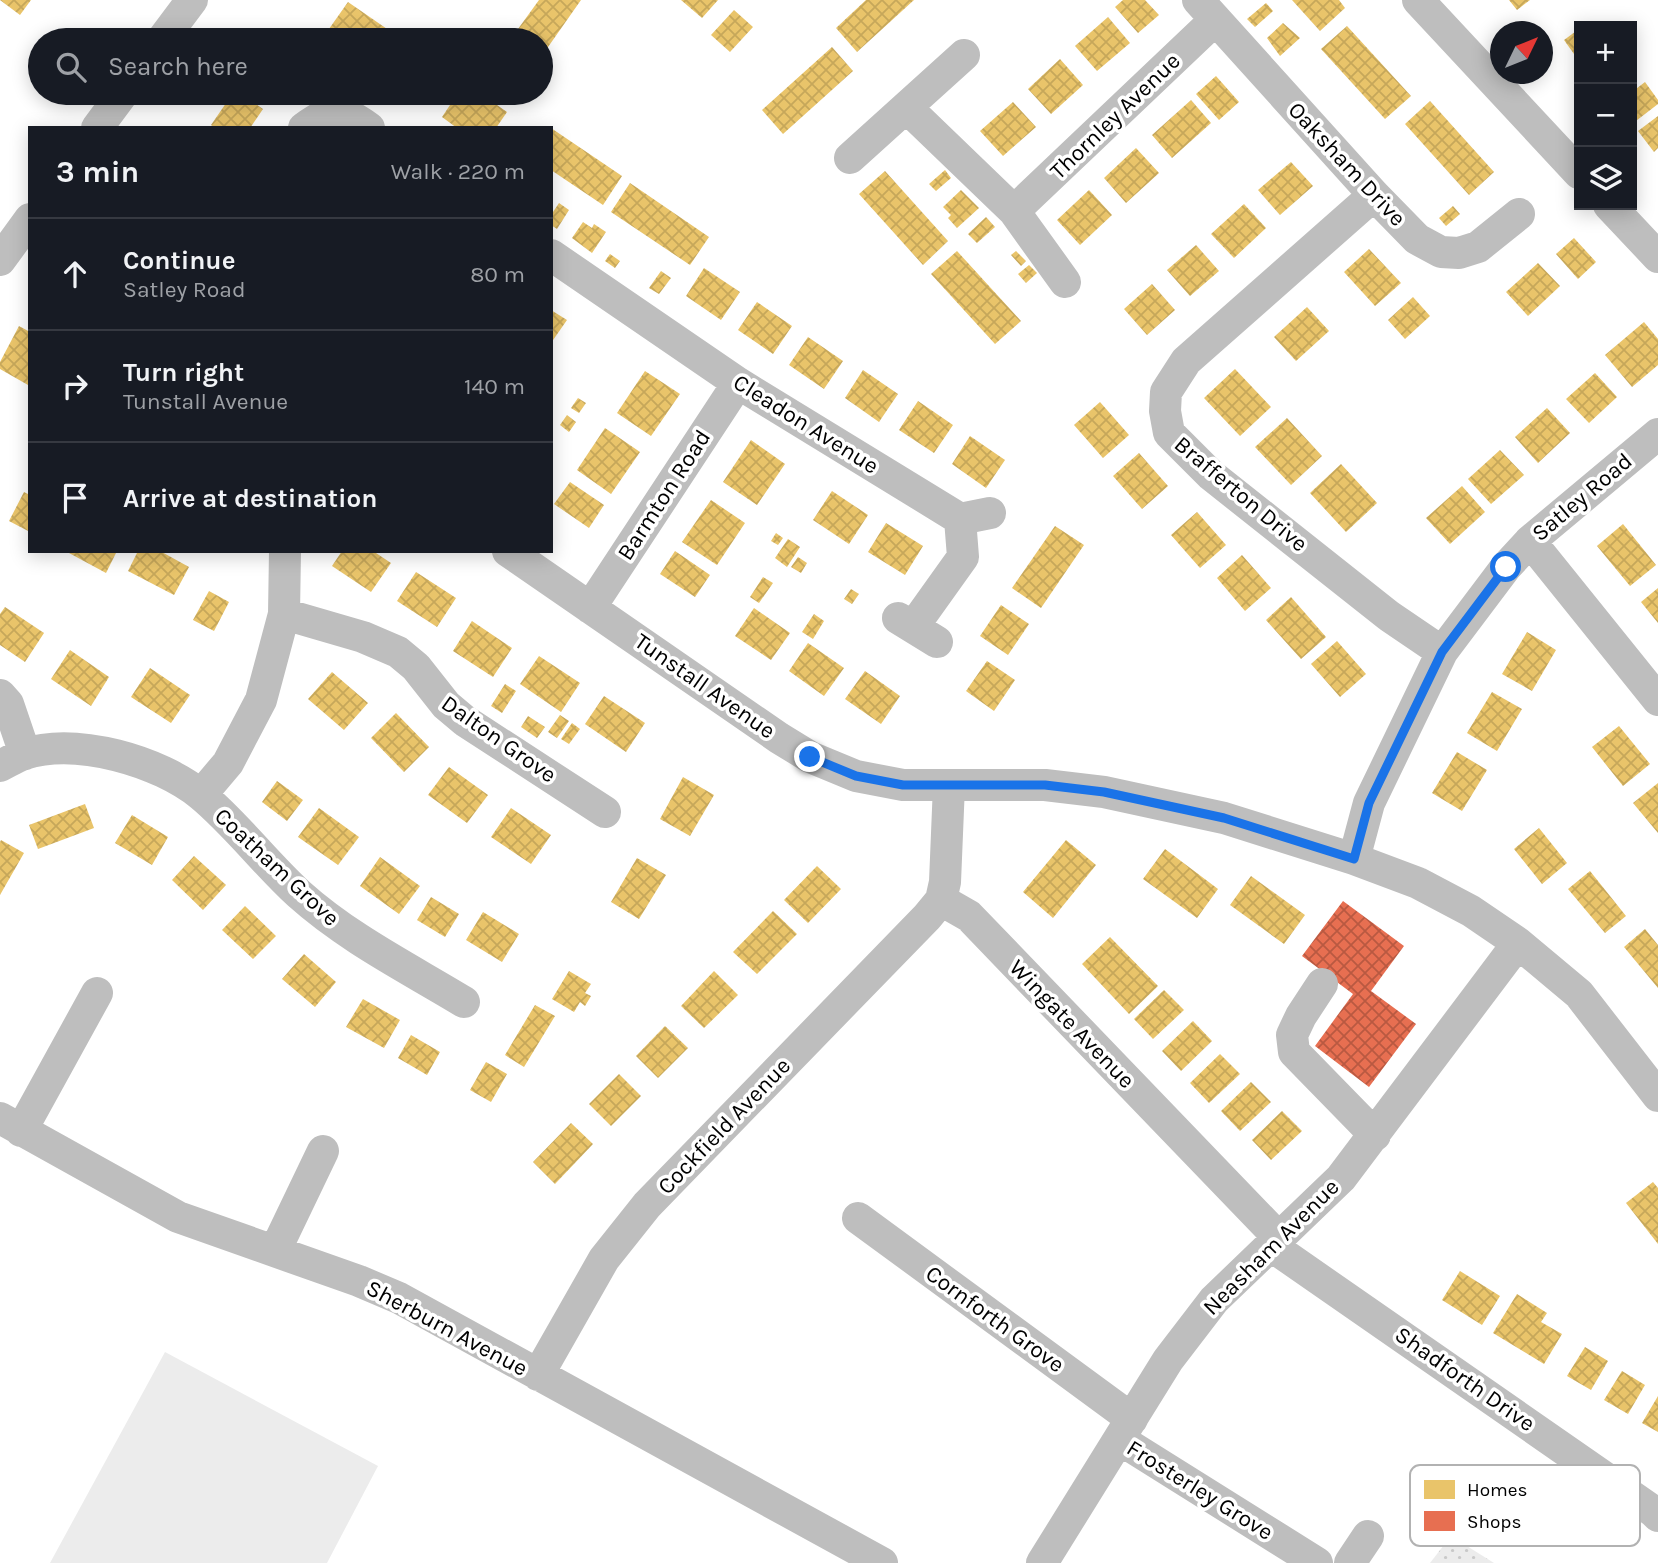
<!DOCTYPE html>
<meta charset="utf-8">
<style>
:root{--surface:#171b24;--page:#20242c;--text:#f1f3f6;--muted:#9ea1a6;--line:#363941}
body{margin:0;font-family:Karla,sans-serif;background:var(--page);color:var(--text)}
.controls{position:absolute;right:21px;top:21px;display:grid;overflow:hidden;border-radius:0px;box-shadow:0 4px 18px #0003}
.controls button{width:63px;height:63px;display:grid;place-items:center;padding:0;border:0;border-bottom:2px solid var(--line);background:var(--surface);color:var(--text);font:35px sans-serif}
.compass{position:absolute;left:1490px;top:21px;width:63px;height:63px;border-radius:50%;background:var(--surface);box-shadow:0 4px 18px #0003;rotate:47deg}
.stop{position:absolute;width:21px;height:21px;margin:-16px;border:5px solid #1a73e8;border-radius:50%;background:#fff}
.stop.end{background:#1a73e8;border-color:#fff;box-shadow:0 2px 7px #0008}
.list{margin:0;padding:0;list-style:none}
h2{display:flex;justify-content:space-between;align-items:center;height:91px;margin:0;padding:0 28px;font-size:30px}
h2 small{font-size:23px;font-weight:400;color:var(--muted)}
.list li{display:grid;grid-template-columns:46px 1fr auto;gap:21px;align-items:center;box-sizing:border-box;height:112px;padding:0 28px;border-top:2px solid var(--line)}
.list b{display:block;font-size:26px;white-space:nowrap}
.list p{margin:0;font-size:23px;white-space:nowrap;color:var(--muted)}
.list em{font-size:23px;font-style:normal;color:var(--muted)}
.icon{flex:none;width:38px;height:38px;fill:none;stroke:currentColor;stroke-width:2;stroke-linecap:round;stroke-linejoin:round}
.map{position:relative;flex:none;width:1658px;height:1563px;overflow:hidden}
.search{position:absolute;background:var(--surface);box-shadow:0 4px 18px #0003;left:28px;top:28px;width:525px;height:77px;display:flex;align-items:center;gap:18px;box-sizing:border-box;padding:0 24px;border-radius:38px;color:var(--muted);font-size:26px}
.panel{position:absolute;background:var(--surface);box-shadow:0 4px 18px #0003;left:28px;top:126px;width:525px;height:427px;border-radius:0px}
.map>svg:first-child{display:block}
.grass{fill:url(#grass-dots)}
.garden{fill:#ececec}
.homes{fill:url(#homes-cross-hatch)}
.shops{fill:url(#shops-cross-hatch)}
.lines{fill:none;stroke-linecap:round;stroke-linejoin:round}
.minor{stroke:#bebebe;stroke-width:32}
.route{stroke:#1a73e8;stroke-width:9}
.labels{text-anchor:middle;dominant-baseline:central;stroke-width:7;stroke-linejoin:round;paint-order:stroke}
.street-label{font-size:23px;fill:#000;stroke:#fff}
.key{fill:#fff;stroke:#b2b2b2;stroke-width:2}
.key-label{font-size:19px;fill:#000}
</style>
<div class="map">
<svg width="1658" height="1563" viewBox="0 0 1658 1563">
<defs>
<pattern id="grass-dots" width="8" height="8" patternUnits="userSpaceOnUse" patternTransform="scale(1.75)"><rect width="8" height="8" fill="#ececec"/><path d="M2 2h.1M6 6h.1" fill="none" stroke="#c9c9c9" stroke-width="1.8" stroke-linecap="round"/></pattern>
<pattern id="homes-cross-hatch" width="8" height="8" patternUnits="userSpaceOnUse" patternTransform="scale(1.75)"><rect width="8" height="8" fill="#e9c46a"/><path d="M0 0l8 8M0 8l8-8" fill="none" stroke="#c6a75a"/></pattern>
<pattern id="shops-cross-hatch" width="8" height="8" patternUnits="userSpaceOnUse" patternTransform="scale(1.75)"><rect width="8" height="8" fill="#e76f51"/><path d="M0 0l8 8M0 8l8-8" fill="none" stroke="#b95941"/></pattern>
</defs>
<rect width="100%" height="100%" fill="#fff"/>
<path class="grass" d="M1451,1536L1494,1563H1430Z"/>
<path class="garden" d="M165,1352L378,1466L327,1563H50Z"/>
<path class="homes" d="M0,0H31L20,15Z
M539,0H581L541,57V40H510Z
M681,0H718L702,18Z
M866,0H914L857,52L836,28Z
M1123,0H1145L1159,15L1138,33L1115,7Z
M1292,0H1339L1345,8L1320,31Z
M1509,0H1530L1517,10Z
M348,2L390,31L383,40H330L324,36Z
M1266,3L1273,11L1255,27L1247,19Z
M734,10L753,27L730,52L711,35Z
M1108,17L1130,43L1097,71L1075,46Z
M1283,23L1300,38L1280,56L1267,38Z
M1347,26L1411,96L1385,119L1321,49Z
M260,28L277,40H252Z
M1579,29V61L1564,40Z
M832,47L853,71L783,134L762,110Z
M1060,59L1083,85L1051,114L1028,89Z
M1216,76L1239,102L1219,120L1196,94Z
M1645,82L1658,100V104L1632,124V92Z
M233,93H240L263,109L250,128H215L211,125Z
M407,93H433L425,105Z
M458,93H480L507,112L496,128H457L442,117Z
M1191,100L1211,123L1172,158L1152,135Z
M1430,101L1494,172L1469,195L1405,124Z
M1013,102L1036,127L1003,156L980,131Z
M1658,116V148L1654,152L1638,131Z
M551,128L622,176L603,205L551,170Z
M1136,148L1159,173L1126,203L1104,178Z
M1291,162L1313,186L1280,215L1258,190Z
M945,170L951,178L936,191L929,184Z
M885,171L948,241L923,265L859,194Z
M630,183L709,237L690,265L611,212Z
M961,190L979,208L957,228L948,218L951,215L943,207Z
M1089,190L1112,215L1080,245L1057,220Z
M559,203L569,210L557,229L551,225V215Z
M1244,204L1266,228L1234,258L1211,234Z
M1453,206L1460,214L1446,226L1439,218Z
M986,217L995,227L977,243L968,234Z
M583,222L592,228L594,224L606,232L592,253L572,238Z
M1574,238L1596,262L1578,279L1556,254Z
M1196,245L1219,271L1190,296L1167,270Z
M1369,249L1401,283L1375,306L1344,272Z
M957,251L1021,321L995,344L931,274Z
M1016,251L1026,261L1021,266L1011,255Z
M610,254L620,261L615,268L605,261Z
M1538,263L1560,286L1528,316L1506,292Z
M1029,265L1037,273L1026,283L1018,274Z
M704,268L740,292L721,320L686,296Z
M661,271L671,278L659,294L649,288Z
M1152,284L1175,310L1147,335L1124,309Z
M1413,297L1430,316L1405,339L1388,320Z
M757,302L792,326L773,354L738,330Z
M1307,307L1329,331L1296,361L1274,337Z
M551,310L567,320L551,343Z
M1644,322L1658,339V365L1632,387L1605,355Z
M19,326L30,332L28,385L0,369V362Z
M808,337L843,361L824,389L789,365Z
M1235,369L1271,407L1240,436L1204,398Z
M863,370L898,394L879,422L845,398Z
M645,371L680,394L651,436L617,413Z
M1595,373L1617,397L1589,423L1566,399Z
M578,398L586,403L579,413L571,408Z
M918,401L953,425L934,453L899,430Z
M1100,402L1129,435L1103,458L1074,425Z
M1547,408L1570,433L1538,463L1515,437Z
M567,415L576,422L569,432L560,425Z
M1287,418L1322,456L1291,485L1255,447Z
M605,428L640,452L611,494L577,470Z
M970,436L1005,460L986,488L952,464Z
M751,440L785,464L757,505L723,482Z
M1500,450L1524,475L1491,504L1468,479Z
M1139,453L1168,486L1142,509L1113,476Z
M1341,464L1377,503L1346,532L1310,493Z
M570,482L604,505L589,528L554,504Z
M1462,486L1485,512L1450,544L1426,518Z
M832,491L868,515L849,544L813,520Z
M24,492L30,495V532L9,521Z
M711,500L745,523L717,565L682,542Z
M1197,512L1226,545L1200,568L1171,535Z
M886,523L923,546L905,575L868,552Z
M1623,524L1656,565L1630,586L1597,546Z
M1055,526L1084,545L1041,608L1012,588Z
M776,533L783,538L778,545L771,541Z
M788,539L800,547L787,567L775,558Z
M71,551H117L106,573L69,553Z
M138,551H160L189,567L174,595L128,571Z
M342,551H373L391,563L371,592L332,566Z
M675,551L710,575L695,597L660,574Z
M1242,555L1271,588L1245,611L1217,578Z
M798,557L807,563L801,573L791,567Z
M416,572L456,598L437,627L397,601Z
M763,577L773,583L759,603L750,597Z
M1658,588V623L1641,602Z
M851,589L859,594L852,604L844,599Z
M209,591L229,602L214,631L193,620Z
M1291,597L1326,637L1301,659L1266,620Z
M1001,605L1029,624L1008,655L980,636Z
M5,607L44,633L25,662L0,645V614Z
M754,608L790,633L771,660L735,636Z
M814,614L824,621L813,639L802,632Z
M472,621L512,648L493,677L453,651Z
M1527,632L1556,650L1532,691L1502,674Z
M1337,641L1366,674L1340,697L1311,664Z
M808,643L844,668L824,696L789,671Z
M70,650L109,677L91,706L51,679Z
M539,656L580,683L561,712L520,684Z
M987,661L1015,680L994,711L966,691Z
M150,668L190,695L171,723L131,697Z
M865,671L900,696L881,724L845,699Z
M332,672L368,703L344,730L308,699Z
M505,684L516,691L502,713L491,706Z
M1492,692L1522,709L1497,751L1467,733Z
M604,696L645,723L626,752L585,724Z
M396,713L429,747L404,772L371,738Z
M560,715L569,721L557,738L548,732Z
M528,716L545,727L537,738L521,727Z
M572,723L580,729L569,744L561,739Z
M1619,726L1650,764L1623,786L1592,747Z
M1457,752L1487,770L1462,811L1432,793Z
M449,767L488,795L467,823L428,795Z
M683,777L714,795L690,836L660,819Z
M277,781L303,800L287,821L262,802Z
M1658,783V833L1633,803Z
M85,804L94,828L38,849L29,825Z
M319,808L359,837L338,865L298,837Z
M511,808L551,835L531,864L491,837Z
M132,815L168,837L152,865L115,843Z
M1539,828L1567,863L1542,884L1514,849Z
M1,840L24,853L0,895V842Z
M1066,840L1096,865L1053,918L1023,892Z
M1165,849L1218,889L1197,918L1143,879Z
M194,856L226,885L203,910L172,880Z
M380,857L420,886L399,914L360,886Z
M637,858L666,875L639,919L611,902Z
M817,866L841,889L808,923L784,900Z
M1590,871L1626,916L1605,933L1568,889Z
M1251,876L1305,915L1284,944L1230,905Z
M431,897L459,914L445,937L417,920Z
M245,906L276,936L253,959L222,930Z
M773,911L797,934L757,974L733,952Z
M483,912L519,934L502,962L466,940Z
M1645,929L1658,945V988L1624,947Z
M1110,937L1158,986L1129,1014L1082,964Z
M304,954L336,982L315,1007L282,979Z
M569,971L591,984L585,993L591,996L585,1006L580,1002L574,1012L552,999Z
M714,971L738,995L704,1028L681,1006Z
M1164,990L1184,1010L1153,1039L1134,1019Z
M363,999L400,1020L384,1048L346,1027Z
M535,1005L555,1016L524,1067L505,1055Z
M1193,1021L1212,1041L1181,1071L1162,1051Z
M665,1026L688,1048L658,1078L636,1056Z
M411,1035L440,1052L427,1075L398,1058Z
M1220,1054L1240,1074L1209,1103L1190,1083Z
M486,1062L507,1074L491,1102L470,1090Z
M619,1074L641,1096L611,1126L589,1104Z
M1251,1082L1271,1102L1240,1131L1221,1111Z
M1282,1111L1302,1131L1271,1160L1252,1140Z
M571,1123L593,1144L555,1184L533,1162Z
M1653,1182L1658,1188V1244L1626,1203Z
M1460,1271L1500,1296L1482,1325L1442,1300Z
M1517,1294L1547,1313L1541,1322L1562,1334L1544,1364L1493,1333Z
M1585,1347L1608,1361L1591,1390L1567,1376Z
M1622,1371L1645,1385L1628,1414L1604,1400Z
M1658,1396V1432L1642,1423Z"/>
<path class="shops" d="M1343,901L1404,946L1371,991L1416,1024L1369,1087L1315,1046L1353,994L1302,956Z"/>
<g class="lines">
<path class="minor" d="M1198,0L1374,195L1417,239L1441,252L1459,253L1478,247L1519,214
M1418,0L1579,173
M162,40L192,0
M907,108L1014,211L1065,282
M97,128L123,93
M304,128C332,108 341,108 369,128
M850,158L964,55
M1374,195L1186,361L1166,392L1165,411L1169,433L1211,475L1389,616L1442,652
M1609,205L1658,257
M1014,211L1215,20
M551,255L738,383L960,519L963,557L913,627
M0,260L30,219
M960,519L990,513
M1530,541L1658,700
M508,551L779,738L810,757L856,776L903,785H1045L1104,792L1224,818L1354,859L1418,883L1471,911L1518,943L1579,994L1658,1096
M590,608L738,383
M284,614L363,637L398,652L416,667L446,705L465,721L605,812
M898,618L937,642
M0,695L8,704L25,754
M0,766C8,762 16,757 24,754C77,737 159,761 201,795C236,824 265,863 299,894C348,938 408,968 464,1002
M949,785L945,882L941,900L969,916L1279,1238
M201,795L228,763L261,700L284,614L285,551
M1354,859L1369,803L1442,652L1506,567L1530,541L1658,434
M1322,984L1301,1016L1292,1035L1294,1052L1375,1135
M0,1118L178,1217L359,1281L399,1298L882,1563
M21,1131L97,993
M858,1218L1132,1419
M1270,1245L1653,1511L1658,1516
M275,1251L323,1151
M538,1375L604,1259L647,1205L927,917L941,900
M1119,1439L1317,1563
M1042,1563L1168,1360L1214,1300L1341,1178L1518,943
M1350,1563L1368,1536"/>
</g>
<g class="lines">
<path class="route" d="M810,757L856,776L903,785H1045L1104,792L1224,818L1354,859L1369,803L1442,652L1506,567"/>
</g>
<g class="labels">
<g class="street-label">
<text transform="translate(1115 116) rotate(-44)">Thornley Avenue</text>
<text transform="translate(1347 164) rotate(47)">Oaksham Drive</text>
<text transform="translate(806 424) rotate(32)">Cleadon Avenue</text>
<text transform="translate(1241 494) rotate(40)">Brafferton Drive</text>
<text transform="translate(664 495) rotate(-57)">Barmton Road</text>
<text transform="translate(1582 497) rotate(-40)">Satley Road</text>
<text transform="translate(705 686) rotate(35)">Tunstall Avenue</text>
<text transform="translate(499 739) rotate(35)">Dalton Grove</text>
<text transform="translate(277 867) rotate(43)">Coatham Grove</text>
<text transform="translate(1072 1024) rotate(46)">Wingate Avenue</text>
<text transform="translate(724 1126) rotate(-46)">Cockfield Avenue</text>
<text transform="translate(1271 1247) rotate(-45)">Neasham Avenue</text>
<text transform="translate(995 1319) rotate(36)">Cornforth Grove</text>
<text transform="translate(447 1328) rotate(28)">Sherburn Avenue</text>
<text transform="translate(1465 1379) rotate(35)">Shadforth Drive</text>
<text transform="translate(1200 1490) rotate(32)">Frosterley Grove</text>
</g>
</g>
<rect x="1410" y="1465" width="230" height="81" rx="10" class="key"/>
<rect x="1424" y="1480" width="31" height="19" fill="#e9c46a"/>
<rect x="1424" y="1511" width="31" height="20" fill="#e76f51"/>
<g class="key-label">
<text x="1467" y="1496">Homes</text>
<text x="1467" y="1528">Shops</text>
</g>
</svg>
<div class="controls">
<button>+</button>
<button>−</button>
<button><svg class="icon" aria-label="layers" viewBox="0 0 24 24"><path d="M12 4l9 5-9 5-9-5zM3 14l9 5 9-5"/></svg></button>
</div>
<svg class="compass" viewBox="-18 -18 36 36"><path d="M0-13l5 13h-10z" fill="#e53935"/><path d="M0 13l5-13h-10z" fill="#9ea1a6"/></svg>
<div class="stop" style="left:1506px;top:567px"></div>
<div class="stop end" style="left:810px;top:757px"></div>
<div class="search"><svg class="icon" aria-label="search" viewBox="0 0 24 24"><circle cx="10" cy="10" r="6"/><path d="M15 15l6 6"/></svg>Search here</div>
<section class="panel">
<h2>3 min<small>Walk · 220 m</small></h2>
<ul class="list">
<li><svg class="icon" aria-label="ahead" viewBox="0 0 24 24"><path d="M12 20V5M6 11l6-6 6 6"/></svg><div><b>Continue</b><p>Satley Road</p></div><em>80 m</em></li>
<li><svg class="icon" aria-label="right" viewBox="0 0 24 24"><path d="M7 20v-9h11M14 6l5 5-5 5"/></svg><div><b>Turn right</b><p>Tunstall Avenue</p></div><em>140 m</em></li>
<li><svg class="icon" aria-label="arrive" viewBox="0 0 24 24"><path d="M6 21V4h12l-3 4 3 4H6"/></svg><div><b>Arrive at destination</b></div></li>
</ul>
</section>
</div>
